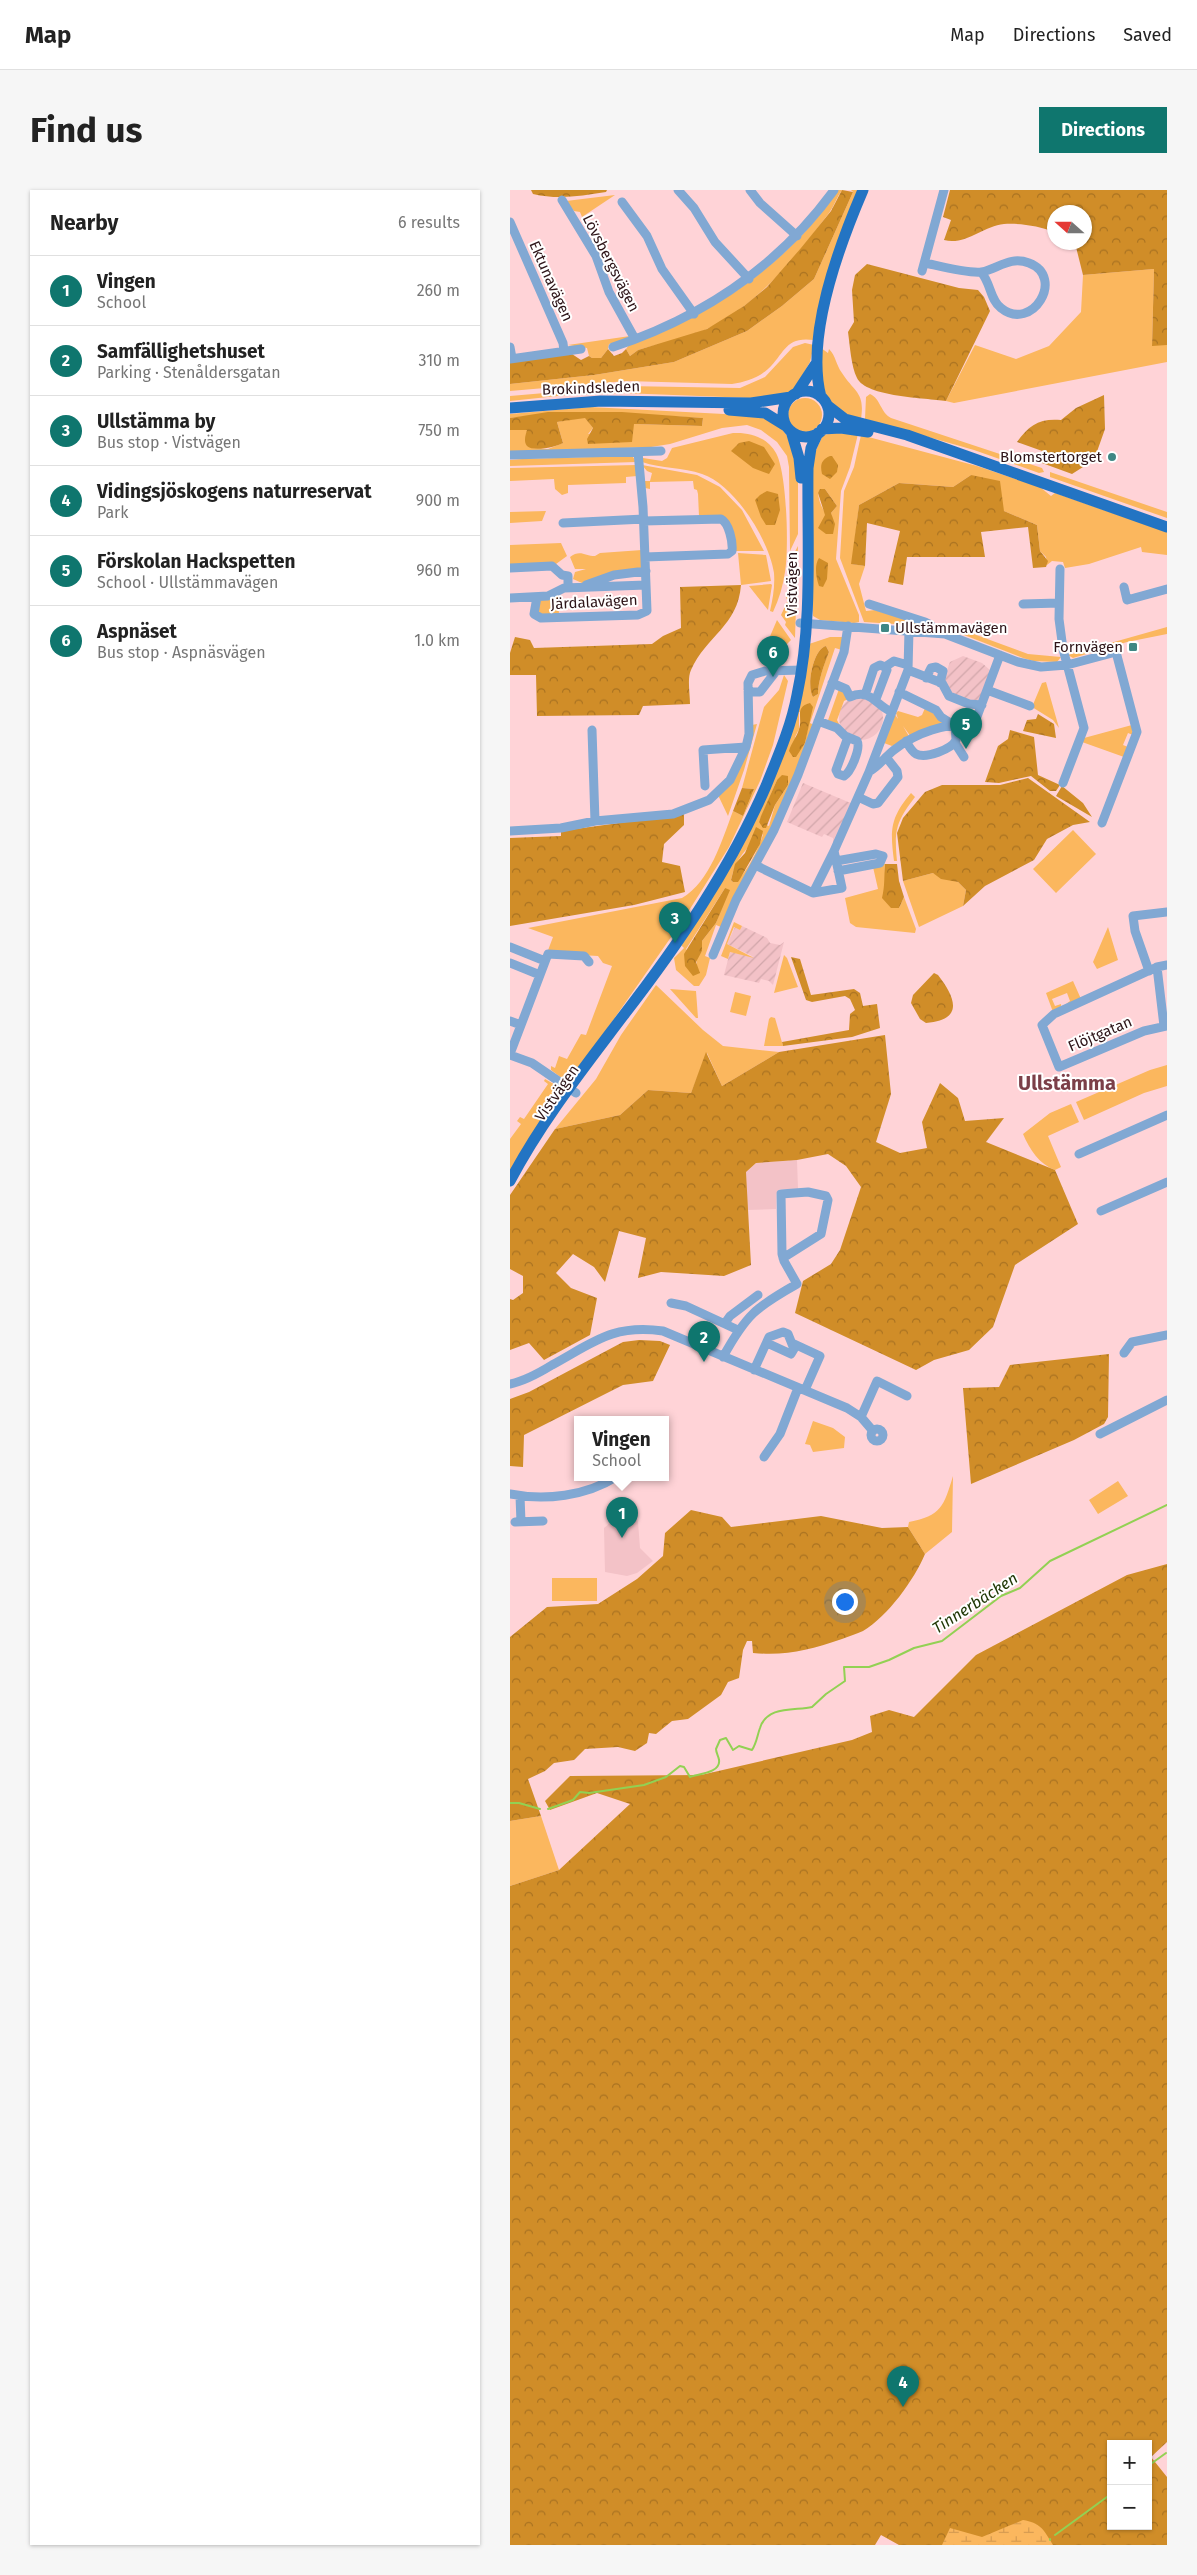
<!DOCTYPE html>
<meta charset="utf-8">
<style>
:root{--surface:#fff;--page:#f6f6f6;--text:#222;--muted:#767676;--line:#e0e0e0;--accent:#0f766e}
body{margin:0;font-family:"Fira Sans",sans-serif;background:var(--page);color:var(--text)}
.controls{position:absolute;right:15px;bottom:15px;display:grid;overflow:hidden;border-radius:0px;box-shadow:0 1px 4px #0004}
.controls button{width:45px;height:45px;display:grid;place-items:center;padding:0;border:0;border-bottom:1px solid var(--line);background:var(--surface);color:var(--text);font:25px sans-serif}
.compass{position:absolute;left:537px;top:15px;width:45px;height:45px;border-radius:50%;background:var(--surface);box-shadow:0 1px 4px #0004;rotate:291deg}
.you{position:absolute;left:334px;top:1411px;width:18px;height:18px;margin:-12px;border:4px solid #fff;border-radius:50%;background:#1a73e8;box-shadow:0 0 0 8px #1a73e833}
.badge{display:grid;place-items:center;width:32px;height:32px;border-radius:50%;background:var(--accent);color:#fff;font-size:16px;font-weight:700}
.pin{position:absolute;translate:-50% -41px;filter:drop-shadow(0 1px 2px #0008)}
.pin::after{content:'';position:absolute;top:26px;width:18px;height:15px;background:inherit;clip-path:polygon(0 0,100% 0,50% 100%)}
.popup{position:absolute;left:64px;top:1226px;width:95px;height:65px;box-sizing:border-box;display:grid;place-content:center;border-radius:0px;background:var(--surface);filter:drop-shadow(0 1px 4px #0005);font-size:16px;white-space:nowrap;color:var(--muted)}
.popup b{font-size:19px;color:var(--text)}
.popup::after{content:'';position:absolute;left:50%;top:100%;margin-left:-10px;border:10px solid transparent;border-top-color:var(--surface)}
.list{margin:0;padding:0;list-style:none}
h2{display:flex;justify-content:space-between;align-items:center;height:65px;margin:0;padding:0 20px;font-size:21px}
h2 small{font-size:16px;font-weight:400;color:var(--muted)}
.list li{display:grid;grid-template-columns:32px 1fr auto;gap:15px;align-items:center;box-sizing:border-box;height:70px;padding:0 20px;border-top:1px solid var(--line)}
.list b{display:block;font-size:19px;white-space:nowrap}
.list p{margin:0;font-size:16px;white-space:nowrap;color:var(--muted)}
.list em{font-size:16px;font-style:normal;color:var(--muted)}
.map{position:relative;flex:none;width:657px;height:2355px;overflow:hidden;border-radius:0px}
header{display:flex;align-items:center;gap:30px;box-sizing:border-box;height:70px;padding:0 25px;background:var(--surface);border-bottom:1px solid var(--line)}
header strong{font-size:24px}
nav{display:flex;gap:28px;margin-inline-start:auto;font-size:18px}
.intro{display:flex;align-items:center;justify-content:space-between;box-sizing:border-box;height:120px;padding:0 30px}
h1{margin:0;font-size:35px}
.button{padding:12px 22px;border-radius:0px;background:var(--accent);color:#fff;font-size:18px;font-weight:700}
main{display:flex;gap:30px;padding:0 30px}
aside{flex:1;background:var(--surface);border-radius:0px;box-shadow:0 1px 4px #0004}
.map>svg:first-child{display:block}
.built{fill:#f3c2c7}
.industrial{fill:url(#industrial-furrows)}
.green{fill:#fbb75e;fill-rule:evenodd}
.forest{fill:url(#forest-crowns);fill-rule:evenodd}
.wetland{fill:url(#wetland-marsh)}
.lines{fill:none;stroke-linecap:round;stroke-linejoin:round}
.stream{stroke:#92d153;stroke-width:2}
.minor{stroke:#81a8d3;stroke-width:9}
.major{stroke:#2374c3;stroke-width:11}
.poi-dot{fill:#3f8784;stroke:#fff;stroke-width:2}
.labels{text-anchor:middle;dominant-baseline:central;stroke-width:4;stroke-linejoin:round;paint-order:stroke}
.street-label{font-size:15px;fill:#2d1418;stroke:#fff}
.poi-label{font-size:15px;fill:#2d1418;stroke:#fff;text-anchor:end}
.water-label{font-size:16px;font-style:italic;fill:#1e3603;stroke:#fff}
.district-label{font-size:20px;font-weight:bold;fill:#7b3f48;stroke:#fff}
</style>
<header>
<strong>Map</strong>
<nav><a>Map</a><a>Directions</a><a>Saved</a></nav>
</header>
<div class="intro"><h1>Find us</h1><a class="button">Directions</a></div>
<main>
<aside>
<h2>Nearby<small>6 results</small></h2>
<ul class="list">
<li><span class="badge">1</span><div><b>Vingen</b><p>School</p></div><em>260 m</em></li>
<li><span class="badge">2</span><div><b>Samfällighetshuset</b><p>Parking · Stenåldersgatan</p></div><em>310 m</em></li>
<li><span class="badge">3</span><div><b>Ullstämma by</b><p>Bus stop · Vistvägen</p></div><em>750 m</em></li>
<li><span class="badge">4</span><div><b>Vidingsjöskogens naturreservat</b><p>Park</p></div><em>900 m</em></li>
<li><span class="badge">5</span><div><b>Förskolan Hackspetten</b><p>School · Ullstämmavägen</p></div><em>960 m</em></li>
<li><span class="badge">6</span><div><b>Aspnäset</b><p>Bus stop · Aspnäsvägen</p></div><em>1.0 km</em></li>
</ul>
</aside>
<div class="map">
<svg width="657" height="2355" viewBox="0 0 657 2355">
<defs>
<pattern id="industrial-furrows" width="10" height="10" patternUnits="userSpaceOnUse" patternTransform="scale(1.25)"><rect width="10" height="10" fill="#f3c2c7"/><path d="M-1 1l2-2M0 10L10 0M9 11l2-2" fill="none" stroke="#d1a6aa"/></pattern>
<pattern id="forest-crowns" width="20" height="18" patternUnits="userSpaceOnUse" patternTransform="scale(1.25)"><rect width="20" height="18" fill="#d08d28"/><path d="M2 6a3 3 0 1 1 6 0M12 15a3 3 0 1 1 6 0" fill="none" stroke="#a97221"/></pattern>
<pattern id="wetland-marsh" width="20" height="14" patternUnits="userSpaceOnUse" patternTransform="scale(1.25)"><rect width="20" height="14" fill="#fbb75e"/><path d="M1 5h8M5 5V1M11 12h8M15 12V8" fill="none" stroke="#d79c51"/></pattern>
</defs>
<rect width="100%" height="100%" fill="#ffd3d7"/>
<path class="built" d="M287,970L288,999H270L266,1004V1019L237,1020L236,982L246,973Z
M123,1323L128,1332L130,1358L143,1371L127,1383L117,1386L95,1382L94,1338L101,1332V1324Z"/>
<path class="industrial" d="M453,466L472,473L481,481L469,512L439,505L433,491L440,472Z
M329 528a22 22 0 1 1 44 0a22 22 0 1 1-44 0Z
M293,593L343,614L324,657L323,648L314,644L312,647L277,632Z
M232,736L257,748L260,753L270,755L274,752L263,795L259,791L251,789L249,793L245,792L214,785L220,762L244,767L217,754L225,737L230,740Z"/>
<path class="green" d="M328,0H332C327,7 324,16 319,23C285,68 249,114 197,139C176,149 150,153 128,160L120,166L116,159L119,155C203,124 277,75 328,0Z
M341,0H348L304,150C275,146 275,163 258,179C248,188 235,192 222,194L116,191L0,201V194L84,185L164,172L237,141L272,116L304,89L343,2Z
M105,5L72,27L70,22L64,21L56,11Z
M644,79L642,155H657V172L444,213L436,211L465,155L506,169L539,156L571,122L573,85Z
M120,146L116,149L99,154L98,159L91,168H82L79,166L77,158L58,155Z
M295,153L304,155L300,172L284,200L278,203L241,208L112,203L57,205L0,211V206L116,196L230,198L255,187L283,157Z
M311,158L318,163L319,159C326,166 326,175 332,183C345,203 355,202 351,229C308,221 313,193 311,158Z
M360,204C371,209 370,222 381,228L532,278L534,282L529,283L464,260L355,229L356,207Z
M278 225a17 17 0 1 1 34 0a17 17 0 1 1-34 0Z
M80,217L252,226L269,235L280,250L288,289V344L280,361L279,277L277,266L267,252L251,240L237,235L212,238L160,254L141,257L0,262V240H18L22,258L38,259L53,253L47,232L75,227L83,238L78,244L124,234L192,236L193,228C128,224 64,219 0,228V224Z
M223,243C240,242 257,247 266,263C277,283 279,358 275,382C273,396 269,409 263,422L260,421C263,408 265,396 264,383C259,350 225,295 192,284C173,277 152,279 132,272L133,268L152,271L157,268L162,258Z
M325,243L348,244L340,277L331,301L326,369L349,425V432L344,433L310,430L303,426L302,269L313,245ZM315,299L327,316L321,323L322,330C314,324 309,313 308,303Z
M351,245L467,276L530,297L541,306L545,303L657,342V365L632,362L631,357L579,374L555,378L553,372L542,371L537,375L536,367L530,361L527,335L494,321L461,285L443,297L389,293L349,315L342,374L355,376L349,394L356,421L365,420L416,436L354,432L330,368L334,301L344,277Z
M118,266L123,267L126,272L0,276V270L12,269Z
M126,275L127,286L116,287V293L58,295V303L52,305L45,299L44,289L0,291V278Z
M132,275L187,285L210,297L232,320L254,361H224L216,331L189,326L188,304L187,300L184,299L183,291L140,292V299L135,298L133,291H140L142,283L137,281Z
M540,282L657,322V328L540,287Z
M36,321L32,331L0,333V322Z
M51,353L57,366L46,374L0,376V355Z
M288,356L285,448L275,435L276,432L271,425L278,410L276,408L280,394V371Z
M132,360L131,379L72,393L63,389L65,382L76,379H65L60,367C70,359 75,366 85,366L90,363Z
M228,363L256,365L261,391L231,395Z
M261,394L262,395L258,420L239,396Z
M48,403L49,426L27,425L28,410Z
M267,430L281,450L269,462L254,465L255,458Z
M657,437V444L617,452L563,468L558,465Z
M450,439L518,464L551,467L547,472L523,471L513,468L449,443Z
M320,447H334L332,460L325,458L300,533L304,535L274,613L211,737L206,735L195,766L200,768L196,785L189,796H184L166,780L164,768L174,758L171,755L247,627L299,454ZM316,456L319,462C314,474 308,491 308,504L303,507C296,497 303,459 316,456ZM289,522L300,524V527L295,553L288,562L285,547L289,539ZM267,590L278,595L265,615L259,636L249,632ZM253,644C250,656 234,690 223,692L221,690C225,669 237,657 253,644ZM215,698L214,712L206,733L192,751V761L186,769L187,775L176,759Z
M274,485L278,491L263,555L250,591L219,657L173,730L62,889H53L41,880V876L45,878L49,866L57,869L71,844L76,845L102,776L93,773L88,766L37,763L43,747L18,738L172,708C200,692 212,650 223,621L233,626L244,599L232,598L254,517L269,500Z
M536,492L549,538L543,530L522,517L532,493Z
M329,499L332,500L338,509L334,511L327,530L330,536L317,533Z
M415,518L437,532L401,547L393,536L400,548L382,556L374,553L384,523L388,529L386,523L388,521L408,527L412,525Z
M247,534L234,580L218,626L208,605C230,586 238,563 242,535Z
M622,535L623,545L618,543L613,555L618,557L614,567L572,552L574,548Z
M401,603L405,607C386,632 384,640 387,671H384C380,640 380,628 401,603Z
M563,640L586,664L546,703L523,679Z
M373,674H375C374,682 377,692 374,699L389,718L394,707L406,739L405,743L346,737L340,733L335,708L368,699L363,677Z
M423,683L448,692L456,700L453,716L409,737L393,691Z
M224,732L232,736L230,740L224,737L217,754L244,768L220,762L218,769L211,766Z
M598,737L608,770L587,779L583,772Z
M274,765L277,768L288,797L264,803Z
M563,791L571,809L556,814L560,811L557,803L542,809L545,816L551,814V816L543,822L536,803Z
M146,795L193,840L213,856L269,862L212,896L197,863L181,903L138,900L110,925L45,939L86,889L111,845Z
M160,799L186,801L188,828H186Z
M225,802L241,806L236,826L220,822Z
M261,827L265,828L273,856H254L259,829Z
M657,875V896L634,903L574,930L566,912L640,880Z
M35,889L49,897L51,902L0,982V949L11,934L7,931L10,927L14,929L38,894L34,891Z
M561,914L569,932L538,946L551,977L545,980C529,974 520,960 513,944L540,923Z
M303,1231L323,1238L335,1247L334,1258L303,1262L300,1255L295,1254Z
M443,1286L442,1342L415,1364L398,1337L399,1332C431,1326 434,1316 443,1286Z
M608,1291L618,1306L588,1324L579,1310Z
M42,1388H87V1411H42Z
M31,1626L49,1680L0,1696V1631Z"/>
<path class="forest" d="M21,0H97L96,2C71,6 48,10 23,4Z
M332,0L343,2L304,89L272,116L237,141L164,172L84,185L0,194V172L62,164L71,170L79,166L82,168H91L98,159L104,166L112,163L116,159L120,166L128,160L197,139L234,116L257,97L291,58L321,21Z
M440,0H657V155L642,156L644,79L573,85L566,57L563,53L574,52V22H544V42C530,36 510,33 494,34C473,36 455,56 434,50L441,30L433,27Z
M357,74L449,98L468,100L474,107L480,121L436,211C416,208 356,207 347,188C341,176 340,156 338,142L344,132L342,100L345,85Z
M594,205L595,239L584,270L562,284L532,273L535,262L507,252C519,235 530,228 551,230L566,218Z
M38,222H112L193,228L192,236L124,234L122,252L78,254L77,249L83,238L75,228L47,232L53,253C46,257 23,262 17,256C13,251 16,244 17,240H0V228Z
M239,251L254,257L265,274L259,284L243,278L221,261L229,253Z
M320,266H322L328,275L327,282L320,289L312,284C310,275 311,270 320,266Z
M461,285L490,291L494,321L527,335L530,361L538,371L536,377L523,378L518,337L471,342L475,367H397L393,395L378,392L390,341L357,333L355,376L341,374L349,315L389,293L443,297Z
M310,299H315L327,316L321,323L325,334L323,344H316L308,338L315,325L308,303Z
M257,301L268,304L270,320L265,335H256L251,327L245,310L250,305Z
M309,368L318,373L317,389L313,397L309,396C306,388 304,375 309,368Z
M231,395C228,436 196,446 181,480C177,488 180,504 180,514L133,516L129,525L27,526L26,485H0V463L5,447L20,450L24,458L142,454L153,446L171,438L170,397Z
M316,456L319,462C314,475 308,491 308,504L303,507C296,497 303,459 316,456Z
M300,513L303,517L295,553L286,567H283L279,561C281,553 287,547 289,539C293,528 284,517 300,513Z
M528,524L544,534L546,548L513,541L517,530L526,529Z
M500,540L524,547L528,585L550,595L546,601H540L521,586L489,593L475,592L488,556L498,549Z
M272,585L278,586V595L265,615L256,638H253L249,632L251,626L267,590Z
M518,588L580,632L563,635L537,649L524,670L475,696L453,716L456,700L448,692L431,689L423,683L393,691L387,643L393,628L415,602L432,595H490Z
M552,596L573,613L582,627L546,606Z
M232,598L244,599L233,626L223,621Z
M174,624V635L154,654L152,672L170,676L175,702L124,715L0,736V648L51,646V641Z
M246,637L253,641L250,654L230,689L228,692H223L221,690L225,674L235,663Z
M375,674H387L389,691L394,707L389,718H381L372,708C375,696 374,686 375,674Z
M215,698L220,700L206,733L192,751V761L186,772L190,783L183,786L175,776L174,764Z
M281,767L290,769L301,805L344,799L350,803L353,816L367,814L370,838L342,847L273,856L272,852L339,840L340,824L345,820L340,809L335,806L302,812L296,810Z
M424,783L428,785C446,808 454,830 416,833L410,829L401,813L403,805Z
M375,845L381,904L366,952L390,963L417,958L412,932L430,893L448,908L455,931L494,928L476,952L545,980L568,1034L505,1075L483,1137L459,1160L424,1170L406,1180L285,1123L293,1091L321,1074L330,1060L351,997L336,976L318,964L287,970L246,973L236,982L241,1075L214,1086L151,1082L128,1088L136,1048L109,1041L95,1092L84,1077L63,1064L46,1083L61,1098L87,1108L80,1145L34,1170L19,1153L0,1160V1109L3,1110L13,1103V1086L0,1079V1005L45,939L110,925L138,900L181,903L196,862L212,896L269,862Z
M129,1150L150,1151L160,1155L143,1191L113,1195L14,1245L13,1277L0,1276V1209L19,1202L113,1152Z
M599,1164L598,1227L594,1234L564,1250L461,1294L453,1198L489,1197L500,1175Z
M181,1320L212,1327L221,1337L311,1326L372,1338L398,1337L415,1364C404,1390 378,1426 353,1441C347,1444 339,1446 332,1449C299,1460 277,1466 243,1463L242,1451H237L233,1460L229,1488L218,1492L211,1505L178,1529L162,1531L146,1544L139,1543L137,1553L125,1561L108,1557L75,1559L64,1570L44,1573L35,1581L18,1589L31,1626L0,1631V1447L37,1417L88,1414L127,1389L153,1366L155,1343Z
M657,1374V2252L641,2267L657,2287V2355H389L371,2345L365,2355H0V1696L49,1680L120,1614L87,1603L40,1620L35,1611L60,1586L191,1585L342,1550L362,1542L360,1526L379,1520L404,1527L466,1465L617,1385ZM601,2254H638V2336H601Z"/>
<path class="wetland" d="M513,2330C531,2333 534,2340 543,2355H432L440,2338L472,2347Z"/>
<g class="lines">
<path class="stream" d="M0,1613H9L30,1619
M38,1619L63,1610L70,1602L79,1603L134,1595L156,1587L170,1576L174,1577L180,1587C188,1584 211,1583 209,1570C209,1567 206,1563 206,1559L210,1550L216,1548L223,1560L229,1556L242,1560C247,1552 247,1546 250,1538C257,1515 286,1521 302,1517L316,1504L335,1491L334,1477H359L379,1470L404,1458L432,1451L491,1406L510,1398L540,1371L657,1315
M638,2276L656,2263
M545,2345L601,2304
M540,2350V2349"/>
<path class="minor" d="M168,0L184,18L205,52L239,89
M240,0L250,13L287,46
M52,10L86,66L99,102L125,149
M112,12L137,46L152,79L184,124
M0,32L53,153L54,161
M415,73C429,76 459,84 472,82C489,78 500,66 519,73C556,87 522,143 491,118C480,110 481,93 471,82
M412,81L434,0
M0,157L2,168
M103,157C193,127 268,77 324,0
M0,169L71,159
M0,265L151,261
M134,331L211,329C219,333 223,352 222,361L218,364L135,367
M53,333L134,329
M0,378L42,376L52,385L58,386V397
M550,379L549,429L553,459L574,538L553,593
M76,395L104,385L136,381
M614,397L617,410L657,399
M27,407L24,424L31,428L128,425L137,421L133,317L128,262
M0,408L38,406L54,398L136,395
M359,414L415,432L421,435V441
M513,414L549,413
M290,433L435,444L508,472L531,477L557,475L606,462L627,542L592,633
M398,480L432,493L439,506L459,514L472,515
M416,488L421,478L426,477L433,481L430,493
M322,493L336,499L340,507C360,497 366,516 382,522
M238,499L242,502H250L267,480
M477,500L520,516
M389,502L426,520L431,527L442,534
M355,505L364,478L370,475L375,477
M366,509L377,480L375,477L384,471L398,475
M308,531L327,538L335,546L347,551C351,558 341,582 334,586L328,584L326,580L338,547
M82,540L85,631
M396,551C399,556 401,561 406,564C416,569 442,559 446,550L445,534
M445,553L454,567
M360,581C369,576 375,567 384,560C408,541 434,535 465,532L490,465
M195,596L193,560L236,557
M348,607L363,614L368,613L388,587L387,581L376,567
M0,641L51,638L85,631L163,624L199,610L220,590L236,557L239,544L238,493L242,485L255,481L292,480
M326,671L366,664L373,666L370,673L328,681
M245,675L303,703L332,698L324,661L359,582L398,480L399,440
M303,703L324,661
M0,757L35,771
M203,765L226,710L264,640L288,585L334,462L338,436
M0,773L30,785
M647,777L544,824L532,835L549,877L634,841L657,836
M639,781L625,741L623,726L657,722
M0,831L11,835
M654,836L647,777L657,775
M0,864L38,764L74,766L79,772
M0,865L22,873L66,903
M569,964L657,925
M591,1021L657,992
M161,1113L176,1116L228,1140
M215,1133L220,1126L248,1105
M282,1153L310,1166L295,1200
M614,1163L622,1152L657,1145
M213,1167C236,1125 246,1117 287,1094L274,1071L272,1064L271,1004L298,1002L316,1006L318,1010L311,1044L273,1068
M244,1180L259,1147L273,1142L278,1144L284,1159L281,1164L257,1153
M0,1194C15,1191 29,1183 42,1175C84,1152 103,1134 153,1141L337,1218L351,1227L363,1241
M351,1227L367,1191L397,1206
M361 1245a6 6 0 1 1 12 0a6 6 0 1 1-12 0Z
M590,1244L657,1210
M254,1267L270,1244L288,1198
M0,1304C35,1311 76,1306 106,1287
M10,1306L11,1332
M5,1332L33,1331"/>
<path class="major" d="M273 224a23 23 0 1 1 46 0a23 23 0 1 1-46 0Z
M286,204L305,175
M311,207C295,146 329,56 353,0
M317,215L335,229L397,245L657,337
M0,218L91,211L241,213L281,207
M219,220L255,223L276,236
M312,239L331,238L358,242
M281,241L289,268L291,288
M0,991C31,932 73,879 113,826C168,755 220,679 256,596C268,566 281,537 287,505C303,431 297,354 298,278L301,258L308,243"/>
</g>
<g class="poi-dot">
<circle cx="602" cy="267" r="5"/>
<rect x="370" y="433" width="10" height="10" rx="2.5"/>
<rect x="618" y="452" width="10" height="10" rx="2.5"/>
</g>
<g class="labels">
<g class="street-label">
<text transform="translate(101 73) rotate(63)">Lövsbergsvägen</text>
<text transform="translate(41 91) rotate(66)">Ektunavägen</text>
<text transform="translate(81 198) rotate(-2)">Brokindsleden</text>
<text transform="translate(282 394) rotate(-90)">Vistvägen</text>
<text transform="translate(84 412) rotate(-3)">Järdalavägen</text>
<text transform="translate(590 844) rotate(-23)">Flöjtgatan</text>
<text transform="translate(47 903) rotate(-55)">Vistvägen</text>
</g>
<g class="poi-label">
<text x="592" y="267">Blomstertorget</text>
<text x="385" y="438" text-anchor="start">Ullstämmavägen</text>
<text x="613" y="457">Fornvägen</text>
</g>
<g class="water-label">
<text transform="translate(465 1413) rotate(-33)">Tinnerbäcken</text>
</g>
<g class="district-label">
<text x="557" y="893">Ullstämma</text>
</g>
</g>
</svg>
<div class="controls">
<button>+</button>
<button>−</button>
</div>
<svg class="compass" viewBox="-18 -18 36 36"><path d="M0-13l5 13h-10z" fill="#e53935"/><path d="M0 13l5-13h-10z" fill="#767676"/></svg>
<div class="you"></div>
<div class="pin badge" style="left:112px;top:1348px">1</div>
<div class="popup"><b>Vingen</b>School</div>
<div class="pin badge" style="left:194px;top:1172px">2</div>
<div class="pin badge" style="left:165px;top:753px">3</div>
<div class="pin badge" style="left:393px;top:2217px">4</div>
<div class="pin badge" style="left:456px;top:559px">5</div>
<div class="pin badge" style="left:263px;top:487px">6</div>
</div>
</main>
